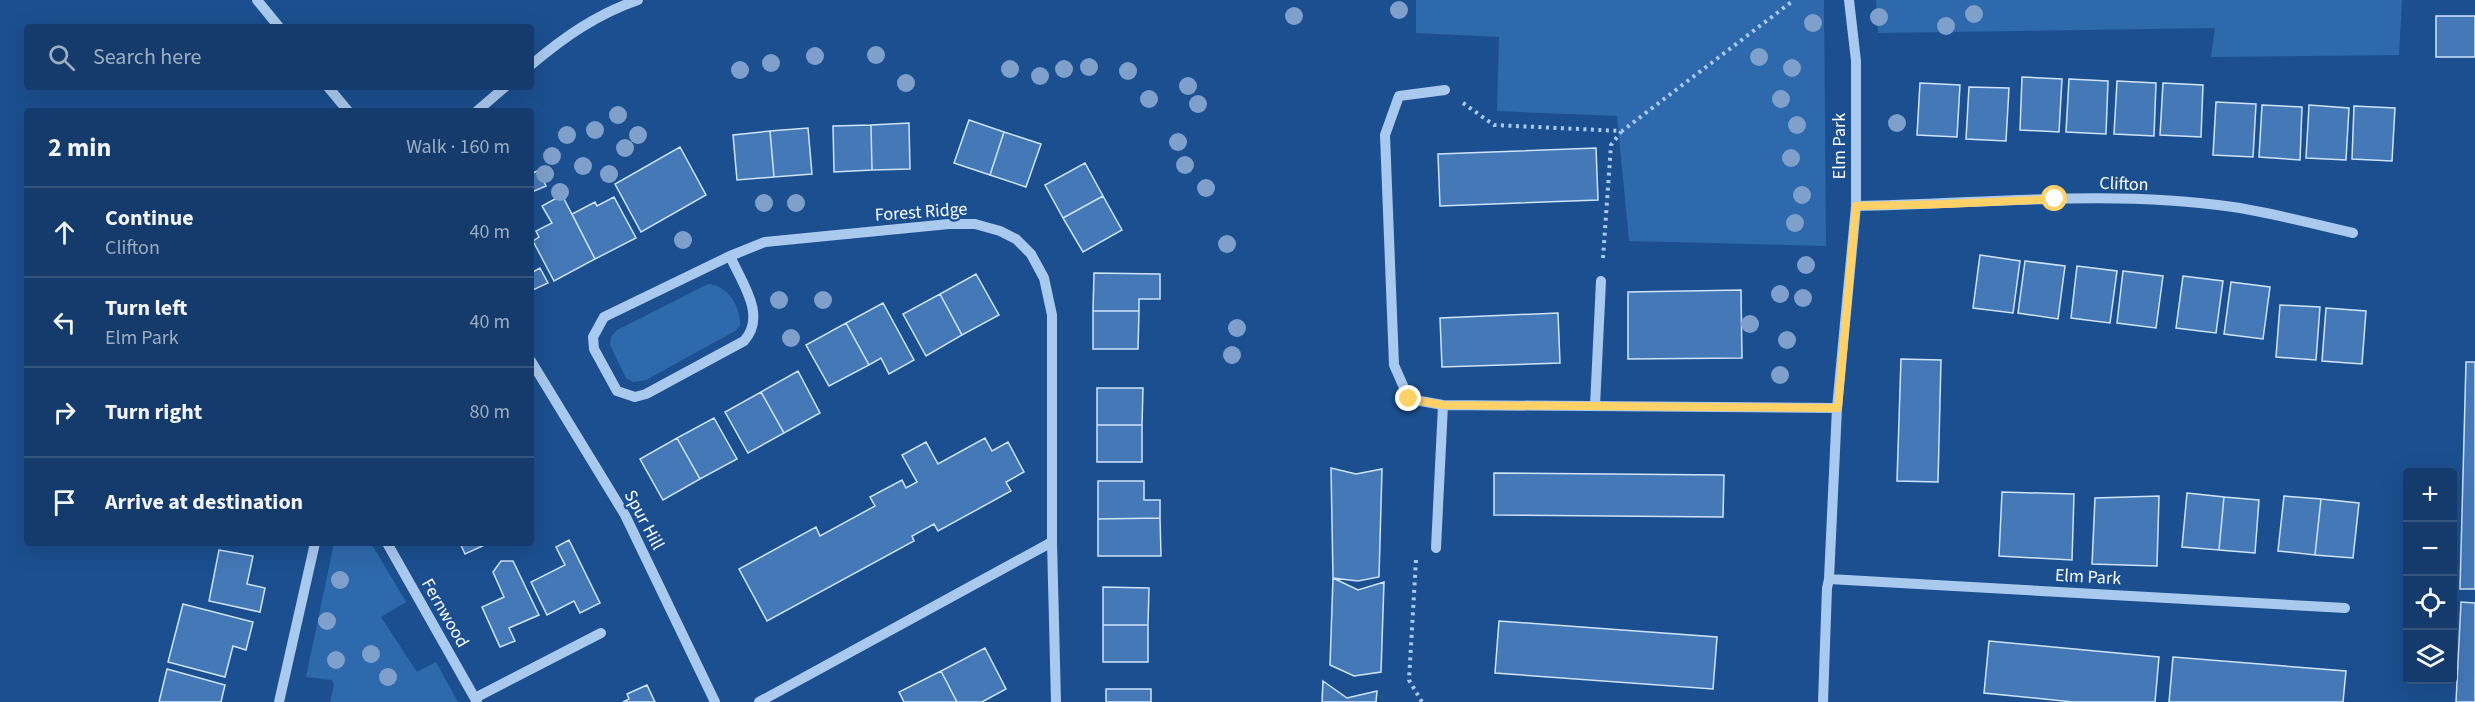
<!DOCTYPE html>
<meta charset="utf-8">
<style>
:root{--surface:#143b6b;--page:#1d4271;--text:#f1f3f6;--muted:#9dadc1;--line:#33557e}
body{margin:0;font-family:"Source Sans 3",sans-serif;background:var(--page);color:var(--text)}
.controls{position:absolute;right:18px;bottom:18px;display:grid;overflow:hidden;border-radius:6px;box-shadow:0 6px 24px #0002}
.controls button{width:54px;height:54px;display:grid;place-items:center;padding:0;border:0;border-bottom:2px solid var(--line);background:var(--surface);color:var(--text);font:30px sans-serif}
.stop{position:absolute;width:18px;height:18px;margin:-14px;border:4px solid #ffd166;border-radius:50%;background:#fff}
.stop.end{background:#ffd166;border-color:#fff;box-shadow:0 2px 6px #0008}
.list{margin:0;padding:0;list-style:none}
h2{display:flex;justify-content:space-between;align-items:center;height:78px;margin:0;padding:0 24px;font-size:26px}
h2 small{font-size:20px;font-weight:400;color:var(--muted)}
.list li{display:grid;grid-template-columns:39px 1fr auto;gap:18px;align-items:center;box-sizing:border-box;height:90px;padding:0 24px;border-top:2px solid var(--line)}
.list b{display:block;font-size:22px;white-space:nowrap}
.list p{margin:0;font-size:20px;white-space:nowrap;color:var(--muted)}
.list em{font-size:20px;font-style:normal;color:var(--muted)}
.icon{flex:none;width:33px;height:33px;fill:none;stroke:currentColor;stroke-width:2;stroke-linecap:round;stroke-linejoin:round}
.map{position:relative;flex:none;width:2475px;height:702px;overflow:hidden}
.search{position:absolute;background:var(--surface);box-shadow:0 6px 24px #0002;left:24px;top:24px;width:510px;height:66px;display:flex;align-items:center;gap:15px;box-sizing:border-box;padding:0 21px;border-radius:6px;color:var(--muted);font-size:22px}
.panel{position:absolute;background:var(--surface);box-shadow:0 6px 24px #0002;left:24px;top:108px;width:510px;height:438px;border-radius:6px}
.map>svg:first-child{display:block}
.green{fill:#2e69ad}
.building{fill:#4478b7;stroke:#cfe3fa;stroke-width:1.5}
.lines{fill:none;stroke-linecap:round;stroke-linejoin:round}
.path{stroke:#a9c9ee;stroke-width:4;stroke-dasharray:3 4.5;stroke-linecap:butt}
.minor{stroke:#a9c9ee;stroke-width:10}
.tree{fill:#7ea0ca}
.route{stroke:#ffd166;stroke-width:8}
.labels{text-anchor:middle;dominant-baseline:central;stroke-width:5;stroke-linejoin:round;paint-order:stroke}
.street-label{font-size:18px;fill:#fff;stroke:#1b4f8f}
</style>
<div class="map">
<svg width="2475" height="702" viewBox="0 0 2475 702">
<rect width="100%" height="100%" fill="#1b4f8f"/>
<path class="green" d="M1416,0H1824L1826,246L1629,241L1617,116L1497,111L1499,37L1416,33Z
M1876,0H2402L2399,55L2211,57L2215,28L1878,33Z
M708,284C728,285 741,307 740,326L735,331L646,380L633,382L626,378L610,345L611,337L617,330Z
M334,543H371L406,602L381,617L417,672L436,662L458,702H330L334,684L332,680L306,677Z"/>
<path class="building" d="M2436,16H2475V57H2436Z
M2022,77L2062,79L2059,132L2020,130Z
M2069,79L2108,81L2106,134L2066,132Z
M2117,81L2156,83L2154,136L2114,134Z
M1920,83L1960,85L1957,137L1917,135Z
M2163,83L2203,85L2201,137L2160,135Z
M1969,87L2009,88L2006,141L1966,139Z
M2216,102L2256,104L2253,157L2213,155Z
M2262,105L2302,107L2300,160L2259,157Z
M2309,105L2349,108L2346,160L2306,158Z
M2354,106L2395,108L2392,161L2352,159Z
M969,120L1004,132L990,175L954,163Z
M909,123L910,169L872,170L871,125Z
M871,125L872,170L834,172L833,126Z
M808,128L812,174L774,177L770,131Z
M770,131L774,177L737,180L733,135Z
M1004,132L1041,144L1026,187L990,175Z
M680,147L706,195L641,232L615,184Z
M1596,148L1598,200L1440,206L1438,154Z
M1085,163L1103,196L1063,218L1045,185Z
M539,170L546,186L532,192L531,174Z
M562,195L595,259L554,281L533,241L539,237L536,231L552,223L542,206Z
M1103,196L1122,230L1083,252L1063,218Z
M614,197L636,238L595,259L572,214L595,202L597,206Z
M1980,255L2020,261L2013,313L1973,308Z
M2025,261L2065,266L2058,319L2018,313Z
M2077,266L2117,271L2110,323L2071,318Z
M540,268L548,283L533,290L531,273Z
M2123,271L2163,276L2156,328L2117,323Z
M1094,273L1160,274V299H1139V311H1093Z
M976,274L999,315L962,335L940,294Z
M2183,276L2223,281L2216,333L2176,328Z
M2231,282L2270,287L2263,339L2224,334Z
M1741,290L1742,358L1628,359V292Z
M940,294L962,335L926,356L903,314Z
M883,303L914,360L889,374L881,358L869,365L846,323Z
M2280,305L2320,307L2316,360L2276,357Z
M2326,308L2366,311L2362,364L2322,361Z
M1093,311H1139L1138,349H1093Z
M1558,313L1560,363L1442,367L1440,318Z
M846,323L869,365L829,386L806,345Z
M1901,359L1941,360L1938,482L1897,481Z
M2466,362H2475V589H2460Z
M798,371L820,413L784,433L761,392Z
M1097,388H1143L1142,425H1097Z
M761,392L784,433L748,453L725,412Z
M714,418L737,459L700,479L677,438Z
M1097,425H1142V462H1097Z
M677,438L700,479L663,500L640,459Z
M985,438L992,451L1008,442L1024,472L1006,482L1011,491L938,531L934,524L912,536L914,541L767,621L739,569L816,527L820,536L875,506L870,497L902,480L906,488L917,482L902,455L926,442L938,464Z
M1331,468L1356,474L1382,469L1379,577L1358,581L1333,578Z
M1494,473L1724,475L1723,517L1494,515Z
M1098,481H1144V500H1160V518L1098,519Z
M2002,492L2074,494L2072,560L1999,556Z
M2187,493L2224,497L2219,550L2182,547Z
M2159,496L2157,566L2092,564L2095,498Z
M2284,496L2321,499L2315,555L2278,551Z
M2224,497L2259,500L2255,553L2219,550Z
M2321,499L2359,503L2353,558L2315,555Z
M1160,518L1161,556H1098V519Z
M569,540L600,603L580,613L574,601L547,615L531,582L565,565L556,547Z
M460,543H489L465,554Z
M219,550L253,556L247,584L265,588L260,612L209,601Z
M501,561H513L539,615L509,628L515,641L500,647L482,607L504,597L493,572Z
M1333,578L1358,590L1384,582L1381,672L1354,676L1330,665Z
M1103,587L1149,588L1148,625H1103Z
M2461,602L2475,603V702H2456Z
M183,604L253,622L246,650L233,646L225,677L168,662Z
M1499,621L1717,637L1713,689L1495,673Z
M1103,625H1148V662H1103Z
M1989,641L2159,657L2155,702H2073L1984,693Z
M985,648L1006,689L982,702H957L941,671Z
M2173,657L2346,671L2343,702H2169Z
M167,669L225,685L221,702H159Z
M941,671L957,702H904L899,692Z
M1323,681L1347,698L1377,691L1376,702H1322Z
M647,685L655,702H623L629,699L627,694Z
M1106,689H1151V702H1106Z"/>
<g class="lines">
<path class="path" d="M1463,103L1494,125L1622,131L1794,0
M1603,258L1611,145L1621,132
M1416,560L1409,680L1422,702"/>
<path class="minor" d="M257,0L279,27
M531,65C564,37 597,14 638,0
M328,87L348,111
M1445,90L1399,96L1385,135L1394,365L1409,399L1443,405L1837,408
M477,111L505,87
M1856,206C1980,204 2109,189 2233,207C2273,213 2313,224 2353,233
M730,256C742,283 767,316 744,341L646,394L635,397L617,391L594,349L593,337L604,317L730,256L765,242L949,224H975L1000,231L1016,239L1031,254L1044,278L1052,315V542L1056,702
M531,361L625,515L715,702
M1595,406L1601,281
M387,543L477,702
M1436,548L1443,405
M1829,579L2345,608
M475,698L601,633
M279,702L315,543
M759,702L1052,542
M1823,702L1827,588L1829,579L1837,408L1856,206V61L1849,0"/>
</g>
<g class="tree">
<circle cx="1399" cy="10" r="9"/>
<circle cx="1974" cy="14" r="9"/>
<circle cx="1294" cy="16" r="9"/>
<circle cx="1879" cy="17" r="9"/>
<circle cx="1813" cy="23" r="9"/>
<circle cx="1946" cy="26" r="9"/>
<circle cx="876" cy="55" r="9"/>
<circle cx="815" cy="56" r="9"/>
<circle cx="1759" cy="57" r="9"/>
<circle cx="771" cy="63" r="9"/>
<circle cx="1089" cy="67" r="9"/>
<circle cx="1792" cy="68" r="9"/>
<circle cx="1010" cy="69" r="9"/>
<circle cx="1064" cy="69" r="9"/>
<circle cx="740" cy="70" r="9"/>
<circle cx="1128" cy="71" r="9"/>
<circle cx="1040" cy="76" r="9"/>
<circle cx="906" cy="83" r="9"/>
<circle cx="1188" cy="86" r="9"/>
<circle cx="1149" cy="99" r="9"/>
<circle cx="1781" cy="99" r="9"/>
<circle cx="1198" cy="104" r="9"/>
<circle cx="618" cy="115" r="9"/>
<circle cx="1897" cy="123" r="9"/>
<circle cx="1797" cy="125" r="9"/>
<circle cx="595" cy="130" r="9"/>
<circle cx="567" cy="135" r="9"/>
<circle cx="638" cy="135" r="9"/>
<circle cx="1178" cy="142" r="9"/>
<circle cx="625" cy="148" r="9"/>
<circle cx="552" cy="156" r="9"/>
<circle cx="1791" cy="158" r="9"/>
<circle cx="1185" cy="165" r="9"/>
<circle cx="583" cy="166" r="9"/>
<circle cx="545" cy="174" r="9"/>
<circle cx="609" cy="174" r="9"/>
<circle cx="1206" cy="188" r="9"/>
<circle cx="560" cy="192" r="9"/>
<circle cx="1802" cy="195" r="9"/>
<circle cx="764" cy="203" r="9"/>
<circle cx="796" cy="203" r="9"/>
<circle cx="1795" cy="223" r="9"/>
<circle cx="683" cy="240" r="9"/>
<circle cx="1227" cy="244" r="9"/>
<circle cx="1806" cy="265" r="9"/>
<circle cx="1780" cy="294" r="9"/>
<circle cx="1803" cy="298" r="9"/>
<circle cx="779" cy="300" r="9"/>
<circle cx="823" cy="300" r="9"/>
<circle cx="1750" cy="324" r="9"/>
<circle cx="1237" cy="328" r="9"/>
<circle cx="791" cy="338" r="9"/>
<circle cx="1787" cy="340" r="9"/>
<circle cx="1232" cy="355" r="9"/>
<circle cx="1780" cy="375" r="9"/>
<circle cx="340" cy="580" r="9"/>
<circle cx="327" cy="621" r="9"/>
<circle cx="371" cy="654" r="9"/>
<circle cx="336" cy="660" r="9"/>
<circle cx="388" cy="677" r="9"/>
</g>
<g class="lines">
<path class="route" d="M1409,399L1443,405L1838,408L1856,206L1945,204L2055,199"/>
</g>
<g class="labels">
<g class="street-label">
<text transform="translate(1839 146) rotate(-90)">Elm Park</text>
<text transform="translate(2124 184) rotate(2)">Clifton</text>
<text transform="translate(921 212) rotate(-4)">Forest Ridge</text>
<text transform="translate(644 520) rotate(62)">Spur Hill</text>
<text transform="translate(2088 577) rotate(3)">Elm Park</text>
<text transform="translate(445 613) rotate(60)">Fernwood</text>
</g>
</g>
</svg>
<div class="controls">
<button>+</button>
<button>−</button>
<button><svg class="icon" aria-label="locate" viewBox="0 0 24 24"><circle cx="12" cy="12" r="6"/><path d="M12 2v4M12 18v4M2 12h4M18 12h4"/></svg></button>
<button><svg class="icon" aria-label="layers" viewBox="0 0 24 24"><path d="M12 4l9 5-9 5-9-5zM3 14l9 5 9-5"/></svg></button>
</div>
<div class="stop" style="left:2055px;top:199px"></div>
<div class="stop end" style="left:1409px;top:399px"></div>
<div class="search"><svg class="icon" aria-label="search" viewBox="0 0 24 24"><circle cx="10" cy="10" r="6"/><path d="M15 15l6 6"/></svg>Search here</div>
<section class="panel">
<h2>2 min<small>Walk · 160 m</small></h2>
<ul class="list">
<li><svg class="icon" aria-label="ahead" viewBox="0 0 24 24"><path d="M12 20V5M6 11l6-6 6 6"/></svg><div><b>Continue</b><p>Clifton</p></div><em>40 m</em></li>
<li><svg class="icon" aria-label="left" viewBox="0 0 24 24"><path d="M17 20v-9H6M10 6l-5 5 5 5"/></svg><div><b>Turn left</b><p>Elm Park</p></div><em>40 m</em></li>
<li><svg class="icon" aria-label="right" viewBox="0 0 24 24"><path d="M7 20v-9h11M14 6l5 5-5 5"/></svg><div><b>Turn right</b></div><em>80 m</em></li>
<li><svg class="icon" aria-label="arrive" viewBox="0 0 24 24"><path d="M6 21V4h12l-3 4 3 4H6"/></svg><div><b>Arrive at destination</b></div></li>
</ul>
</section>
</div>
